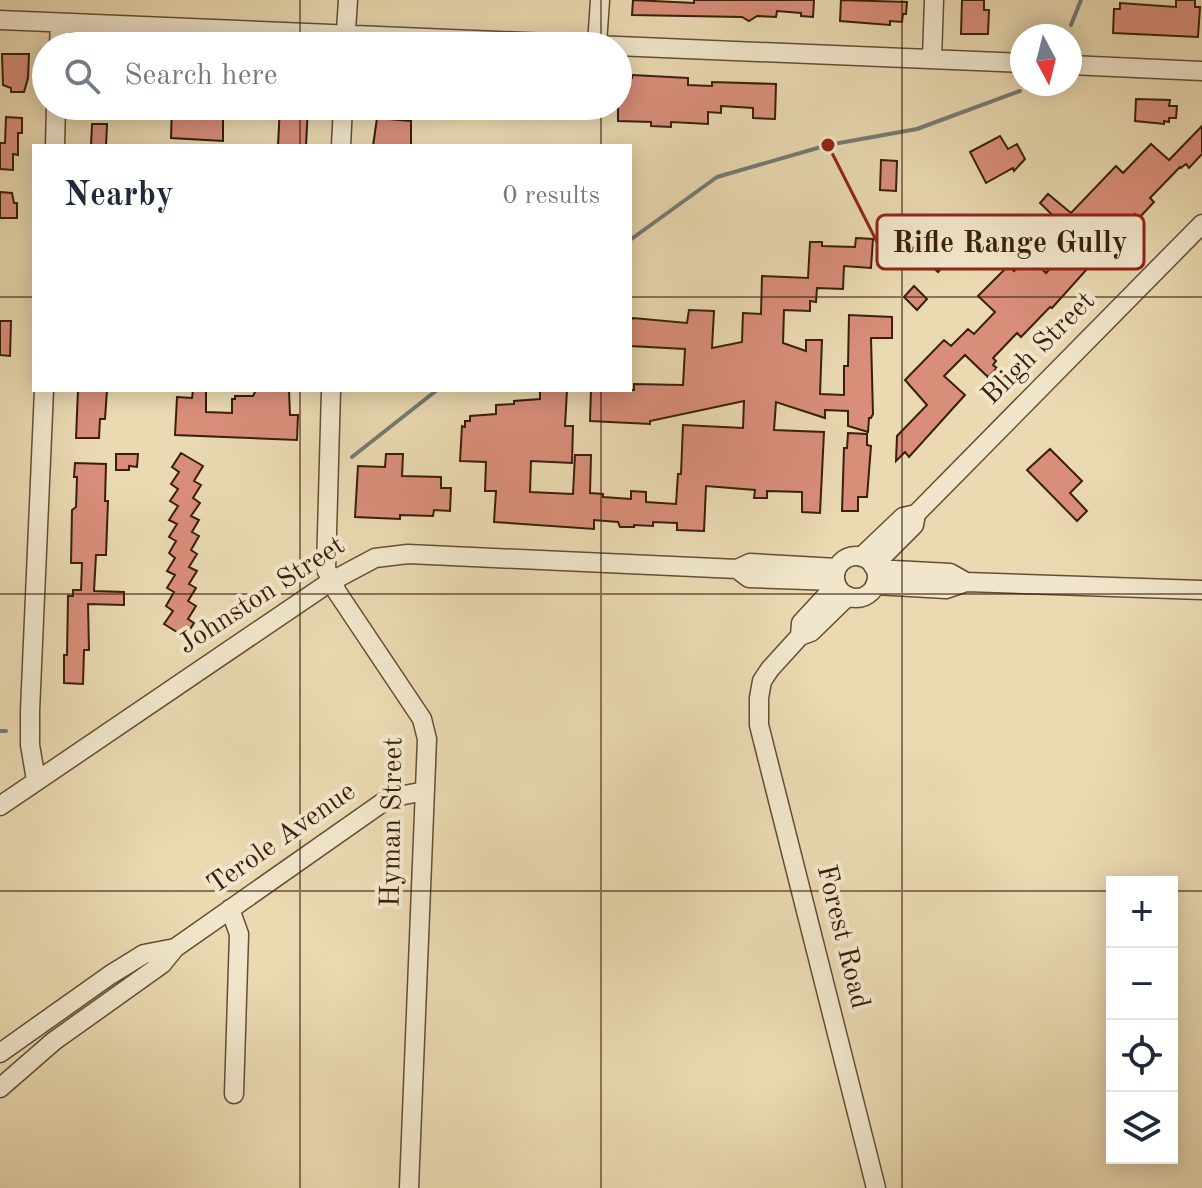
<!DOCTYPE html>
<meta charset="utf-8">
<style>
:root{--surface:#fff;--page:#f2f2f3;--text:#1f2937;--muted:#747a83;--line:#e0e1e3}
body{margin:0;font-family:"Old Standard TT",serif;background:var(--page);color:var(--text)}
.controls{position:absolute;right:24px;bottom:24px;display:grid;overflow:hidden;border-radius:0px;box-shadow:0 4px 20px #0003}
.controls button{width:72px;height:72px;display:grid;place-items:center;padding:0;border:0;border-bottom:2px solid var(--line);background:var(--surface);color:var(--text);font:40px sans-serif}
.compass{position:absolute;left:1010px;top:24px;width:72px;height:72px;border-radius:50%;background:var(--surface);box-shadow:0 4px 20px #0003;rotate:173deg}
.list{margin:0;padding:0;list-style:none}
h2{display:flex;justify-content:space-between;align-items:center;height:104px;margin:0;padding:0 32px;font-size:34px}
h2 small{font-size:26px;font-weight:400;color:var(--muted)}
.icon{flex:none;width:44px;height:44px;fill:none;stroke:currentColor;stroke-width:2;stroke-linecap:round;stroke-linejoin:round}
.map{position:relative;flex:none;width:1202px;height:1188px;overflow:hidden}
.search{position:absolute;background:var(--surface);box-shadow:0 4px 20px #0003;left:32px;top:32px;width:600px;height:88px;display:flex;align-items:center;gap:20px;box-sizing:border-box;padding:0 28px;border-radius:44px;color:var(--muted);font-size:30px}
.panel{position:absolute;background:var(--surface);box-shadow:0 4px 20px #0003;left:32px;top:144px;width:600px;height:248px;border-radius:0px}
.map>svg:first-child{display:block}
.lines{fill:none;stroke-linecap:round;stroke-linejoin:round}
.stream{stroke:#767a73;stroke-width:4}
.building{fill:#d98e7a;stroke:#391f0b;stroke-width:2}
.minor-casing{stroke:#654e34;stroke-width:21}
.minor{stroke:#f1e6cc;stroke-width:18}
.grid{fill:none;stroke:#391f0b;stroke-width:2;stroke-opacity:0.55}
.labels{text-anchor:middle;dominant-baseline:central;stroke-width:8;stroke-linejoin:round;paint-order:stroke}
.street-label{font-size:28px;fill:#391f0b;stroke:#f1e6cc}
.leader{fill:none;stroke:#8f2418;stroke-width:3}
.callout-dot{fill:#8f2418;stroke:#f1e6cc;stroke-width:3}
.callout{fill:#f1e6cc;stroke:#8f2418;stroke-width:3}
.callout-label{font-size:30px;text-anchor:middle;font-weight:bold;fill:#391f0b}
</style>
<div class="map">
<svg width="1202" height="1188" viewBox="0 0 1202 1188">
<rect width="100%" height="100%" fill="#ead9b1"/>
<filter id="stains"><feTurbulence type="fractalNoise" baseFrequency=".0025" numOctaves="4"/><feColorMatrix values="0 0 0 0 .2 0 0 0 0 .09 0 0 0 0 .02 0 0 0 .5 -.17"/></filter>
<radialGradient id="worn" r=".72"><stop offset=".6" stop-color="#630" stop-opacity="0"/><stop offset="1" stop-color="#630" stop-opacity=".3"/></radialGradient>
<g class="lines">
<path class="stream" d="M1071,25L1081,0
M630,240L717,177L828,145L917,129L1020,91
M352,457L437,390
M0,731H6"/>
</g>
<path class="building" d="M633,0L694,3V0H814L813,17L801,16V13L777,11L776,17L757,16L749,21L742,17L632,15Z
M841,0L907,2L906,14H903L902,22L890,21V25L840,21Z
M962,0H984V10H989L988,34H961Z
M1176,0H1195V7H1200L1198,37L1113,33L1114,9H1120V3L1176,7Z
M2,54H29L28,78L24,92H11V88L3,85Z
M632,75L688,78V85L712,86V82L776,84L775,119L753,118V108L721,106V113L708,112V124L671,122V127L651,126V122L618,121V78H632Z
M1136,99L1170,100L1169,106H1177L1176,118H1169V122L1164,121V124L1135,121Z
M172,106H223V141L171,138Z
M280,106H308L306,146H278Z
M6,117L22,118V133H18V155L13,154V170L0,169V143H5Z
M377,118L411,121V146H373Z
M92,124H107L106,146H91Z
M1202,126V154L1189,168L1186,164L1181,168L1180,167L1150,198L1154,202L1139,218L1135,214L1113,238L1111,236L1092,255L1096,259L1052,308L1050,307L1021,337L1017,333L993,358L996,361L993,365L997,368L988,377L965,355L944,376L965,395L909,457L905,452L896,461L897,436L927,405L905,380L944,340L951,346L968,329L974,334L995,312L978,296L1005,269L1009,266L1014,271L1028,256L1046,273L1077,239L1040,203L1048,194L1071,213L1116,166L1123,173L1151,144L1169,160Z
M1000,136L1008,149L1017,144L1025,159L1014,171L1013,168L986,183L970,152Z
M881,160L897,161L896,191L880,190Z
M0,192L12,193L14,203H17V218H0Z
M856,238L873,239L871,268L844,266L843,289L817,288L816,302L810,301V311L784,310L783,343L806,351V340H822L820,394L844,395V366H848L849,315L892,317V338H871L873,414L871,418H869L868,432L848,426V411L825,410V418L776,402L774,430L824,432L820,513L802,512V492L767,491V498H754L755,490L706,486L704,531L677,530V523L653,522V526L634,525V527H620L618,522L594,520V529L494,522L496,491H485L486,462L460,461L462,426L465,427V421H470V416L496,414V405L514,404V401L540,399V390H567L565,426H573L572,463L531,461L530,492L573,494L575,455H591L590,493L603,494V497L631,499V491L646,492V502L676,504L678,474H681L683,425L743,428L744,401L650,421V424L590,421L591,390H634V384L683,385L685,349L630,346V321L633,318L687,323L689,310L714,311L712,348L742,342L743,313L761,314L762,276L808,278L810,242H822V246L855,247Z
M939,250L949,260L938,272L927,262Z
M914,286L927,299L917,310L904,297Z
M0,321H11L10,356L0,355Z
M78,390H107L105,419H100L99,438H76Z
M193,390H206V412L232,413V399H235V396H253L256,390H289L290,415H298L297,440L175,435L177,397L192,398Z
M848,433L867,434V445L871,446L867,497H858V511H842L844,448H847Z
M1050,449L1082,481L1070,493L1087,511L1077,521L1027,470Z
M181,453L203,466L194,481L201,485L193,498L200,503L191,516L199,520L192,532L199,536L191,550L197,554L189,567L197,571L189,584L196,588L188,601L196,606L188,619L194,623L185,637L164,624L173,611L166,606L174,592L167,588L175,575L167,571L175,558L169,553L176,541L169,537L177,524L169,520L178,506L170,501L178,489L171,484L179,472L172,467Z
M116,454H138L137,467L129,466V470H116Z
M386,454H403L402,476L441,477V488H451L450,511L434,510L433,516L400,515V519L355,517L358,466L385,467Z
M75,463L106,464L105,501H108L106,555H96L94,591L124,592V605L88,604L89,650H84L83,684L64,683V655H67L68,596H73V590H81L82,563H71L72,510L76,507L77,477H74Z"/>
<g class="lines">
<g class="minor-casing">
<path id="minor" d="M0,20L1022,63
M597,44L600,0
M59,46L60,23
M345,46L348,0
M932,58L934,0
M1070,65L1202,71
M55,146L56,106
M341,146L343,106
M331,390L326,569L337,592L422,719L427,739L409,1188
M835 577a21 21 0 1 1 42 0a21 21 0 1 1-42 0Z
M861,557L903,517L916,514L1202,224
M873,566L914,525L916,514
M737,569L749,578L835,581
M875,569L950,573L966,582
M875,585L946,589L966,582L1202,590
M848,596L811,632L800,636L770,669L762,681L759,698V725L876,1188
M800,636L801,623L836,585
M36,780L30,745V711L44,390
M0,806L330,582L375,558L408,554L737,569L750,563L837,568
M230,909L239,934L234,1094
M0,1053L110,975L144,954L175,948
M0,1088L54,1041L162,964L175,948L389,798L425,791"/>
</g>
<use href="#minor" class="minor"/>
</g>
<path class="grid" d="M300,0V46M601,0V46M902,0V1188M300,106V146M601,106V146M0,297H34M630,297H1202M300,390V1188M601,390V1188M0,594H1202M0,891H1112M1172,891H1202"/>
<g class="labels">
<g class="street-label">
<text transform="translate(1039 349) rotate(-45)">Bligh Street</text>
<text transform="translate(262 596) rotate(-33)">Johnston Street</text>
<text transform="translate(393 822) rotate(-89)">Hyman Street</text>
<text transform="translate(282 839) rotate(-35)">Terole Avenue</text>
<text transform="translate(842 937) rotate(76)">Forest Road</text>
</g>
</g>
<path class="leader" d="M828 145L877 242"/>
<circle class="callout-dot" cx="828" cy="145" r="8"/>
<rect class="callout" x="877" y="215" width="267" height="54" rx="8"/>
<g class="callout-label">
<text x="1010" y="252">Rifle Range Gully</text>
</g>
<rect width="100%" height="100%" filter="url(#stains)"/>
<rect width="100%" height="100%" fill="url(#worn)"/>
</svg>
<div class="controls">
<button>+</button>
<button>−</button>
<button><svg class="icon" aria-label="locate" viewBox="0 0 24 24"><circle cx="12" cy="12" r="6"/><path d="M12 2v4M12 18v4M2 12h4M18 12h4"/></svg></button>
<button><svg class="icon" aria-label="layers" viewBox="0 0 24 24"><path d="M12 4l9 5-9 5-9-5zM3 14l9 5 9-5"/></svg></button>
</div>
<svg class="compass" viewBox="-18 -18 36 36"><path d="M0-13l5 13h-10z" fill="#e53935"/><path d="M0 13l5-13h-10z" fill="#747a83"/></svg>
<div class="search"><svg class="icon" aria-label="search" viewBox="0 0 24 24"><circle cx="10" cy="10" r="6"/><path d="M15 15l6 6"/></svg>Search here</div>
<section class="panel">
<h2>Nearby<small>0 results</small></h2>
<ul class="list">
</ul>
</section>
</div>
